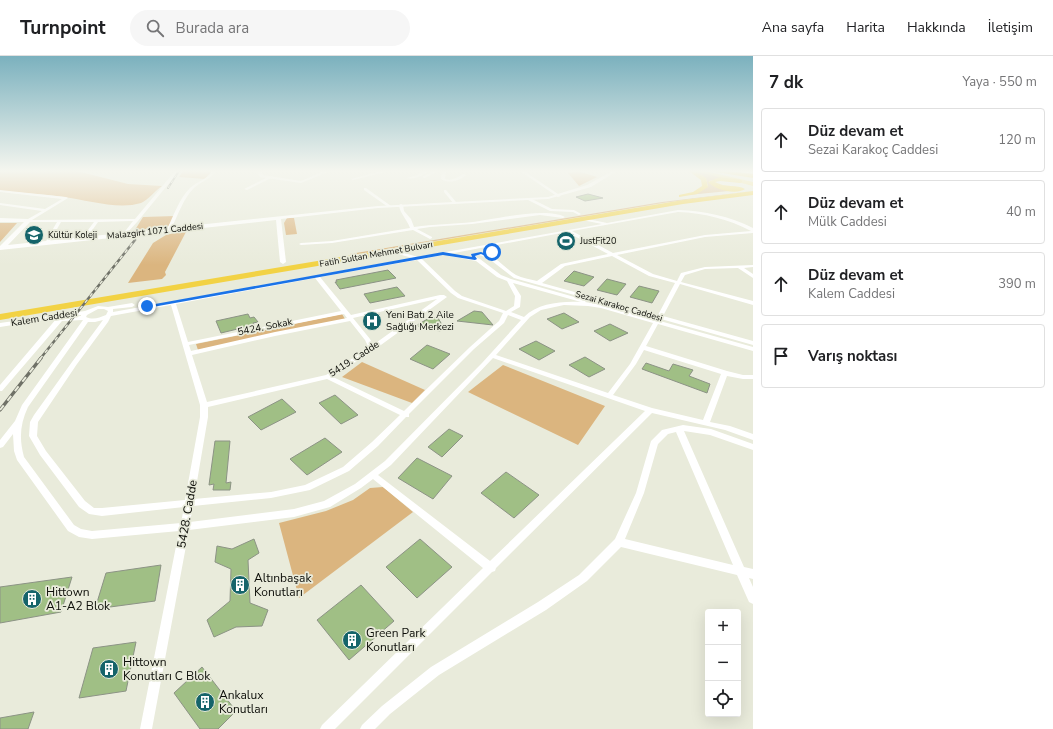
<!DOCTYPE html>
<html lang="tr">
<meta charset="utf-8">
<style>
:root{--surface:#fff;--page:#f6f6f6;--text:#202124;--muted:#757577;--line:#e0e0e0}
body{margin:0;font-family:"Nunito Sans",sans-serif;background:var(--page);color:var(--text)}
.controls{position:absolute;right:12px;bottom:12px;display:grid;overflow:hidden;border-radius:4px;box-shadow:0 4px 16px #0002}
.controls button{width:36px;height:36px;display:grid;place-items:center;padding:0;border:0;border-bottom:1px solid var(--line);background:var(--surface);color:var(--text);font:20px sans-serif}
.stop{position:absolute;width:12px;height:12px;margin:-9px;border:3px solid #1a73e8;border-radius:50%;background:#fff}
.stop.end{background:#1a73e8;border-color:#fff;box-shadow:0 1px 4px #0008}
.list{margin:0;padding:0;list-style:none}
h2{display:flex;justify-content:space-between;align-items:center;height:52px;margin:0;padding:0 16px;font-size:17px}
h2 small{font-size:13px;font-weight:400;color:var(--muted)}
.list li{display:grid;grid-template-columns:26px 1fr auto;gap:12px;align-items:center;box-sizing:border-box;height:64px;margin:0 8px 8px;padding:0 8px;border:1px solid var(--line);border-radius:4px}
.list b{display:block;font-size:15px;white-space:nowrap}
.list p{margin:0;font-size:13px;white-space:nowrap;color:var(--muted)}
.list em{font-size:13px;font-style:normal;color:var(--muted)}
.icon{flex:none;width:22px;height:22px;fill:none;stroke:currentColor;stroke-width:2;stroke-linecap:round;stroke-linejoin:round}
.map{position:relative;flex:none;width:753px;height:673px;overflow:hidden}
header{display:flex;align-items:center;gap:24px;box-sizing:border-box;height:56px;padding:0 20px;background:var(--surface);border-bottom:1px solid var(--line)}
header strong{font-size:19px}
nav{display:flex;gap:22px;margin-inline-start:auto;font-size:14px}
.search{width:280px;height:36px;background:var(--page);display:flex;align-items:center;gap:10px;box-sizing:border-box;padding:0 14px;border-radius:22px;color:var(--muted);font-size:15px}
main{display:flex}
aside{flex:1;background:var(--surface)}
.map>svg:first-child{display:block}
.green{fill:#dbb57f}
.forest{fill:#dcb57d}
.building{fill:#a0bf85;stroke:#8c9385}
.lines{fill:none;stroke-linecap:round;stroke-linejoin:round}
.minor{fill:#fff;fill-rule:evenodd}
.tertiary{fill:#fff;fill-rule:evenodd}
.primary{fill:#f5dd73;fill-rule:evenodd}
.trunk{fill:#f2d244;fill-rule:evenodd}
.rail-far2-casing{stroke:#6f7167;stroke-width:2}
.rail-far1-casing{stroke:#6f7167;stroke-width:2.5}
.rail-casing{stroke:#6f7167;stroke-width:3.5}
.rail-far2{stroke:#e9ebdb;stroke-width:1;stroke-dasharray:3;stroke-linecap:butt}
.rail-far1{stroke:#e9ebdb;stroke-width:1.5;stroke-dasharray:4;stroke-linecap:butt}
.rail{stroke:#e9ebdb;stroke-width:2;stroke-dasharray:6;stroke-linecap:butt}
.route{fill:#1a73e8}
.labels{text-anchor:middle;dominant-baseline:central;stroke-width:3.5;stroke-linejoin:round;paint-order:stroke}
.far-street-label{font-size:9px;fill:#0c0d08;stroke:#e9ebdb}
.far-poi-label{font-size:9px;fill:#0c0d08;stroke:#e9ebdb;text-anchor:start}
.poi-label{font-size:10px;fill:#0c0d08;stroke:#e9ebdb;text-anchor:start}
.street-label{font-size:10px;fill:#0c0d08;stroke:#e9ebdb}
.near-street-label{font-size:12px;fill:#0c0d08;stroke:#e9ebdb}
.near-poi-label{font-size:12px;fill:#0c0d08;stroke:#e9ebdb;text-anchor:start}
</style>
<header>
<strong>Turnpoint</strong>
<div class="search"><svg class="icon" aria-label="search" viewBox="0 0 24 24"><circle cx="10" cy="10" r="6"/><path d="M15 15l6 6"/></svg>Burada ara</div>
<nav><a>Ana sayfa</a><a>Harita</a><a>Hakkında</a><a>İletişim</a></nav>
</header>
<main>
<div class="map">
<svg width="753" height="673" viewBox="0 0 753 673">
<rect width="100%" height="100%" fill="#e9ebdb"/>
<path class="green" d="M183,115H212L205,123L179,121Z
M578,115L597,121L579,130L568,117Z
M697,115L726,122L709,125V127L739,134L688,139L701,135L708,130L706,123L695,116Z
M753,135L663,147L352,199L350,198L662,146Z
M175,160L168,171L135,174L143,161Z
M287,162H294L297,178L286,179L284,167Z
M0,167H17L0,186Z
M187,174L165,216L166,219L162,223L128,227L153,187L166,179Z
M342,258L345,263L198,294L196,288Z
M362,306L425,334L412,347L342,321Z
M503,309L605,350L578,389L468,336Z
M383,431L413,456L299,542L279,467L326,455L353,444L370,432Z"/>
<path class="forest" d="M0,115H77L128,128L162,130C156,134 147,145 141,147C118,154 87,144 64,141C43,138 21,137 0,135Z"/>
<path class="building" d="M588,138L603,142L585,145L576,141Z
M388,214L396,222L340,233L335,226H337L336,224Z
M574,215L594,221L584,230L564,225Z
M607,223L626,228L617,239L597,234Z
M639,230L659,235L652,247L630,241Z
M397,231L405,240L370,247L364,238Z
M474,255L482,256L493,269L457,265Z
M564,257L579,266L562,273L547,263Z
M248,258L250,262L254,261L258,266L253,267L254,269L221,277L216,265Z
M431,261L438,262L444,272L440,275L420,272L417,269Z
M610,268L628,277L610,285L594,275Z
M536,285L555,295L539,304L519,293Z
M427,289L450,298L433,313L410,303Z
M585,301L605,313L589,321L569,309Z
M646,307L669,315L673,308L693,314L689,320L710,328L707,337L642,313Z
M335,339L358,359L341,368L319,347Z
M282,343L296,356L261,374L248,361Z
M449,373L463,380L442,401L428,391Z
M325,382L342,396L307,419L290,403Z
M215,385H230L226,427L231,426L230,434H213L214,428L209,429Z
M417,402L452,420L433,443L398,422Z
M506,416L539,439L514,462L481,437Z
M254,483L259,497L248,504L250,547L268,554L262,570L236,571L214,581L207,564L230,545L231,513L215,506L217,490L232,493Z
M420,483L452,511L417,542L386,511Z
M161,509L155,545L95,553L106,517Z
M72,521L61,556L0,567V531Z
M361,529L394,565L349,604L317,564Z
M136,586L126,635L79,642L93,592Z
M202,611L236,655L218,673H200L174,637Z
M34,656L28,673H0V662Z"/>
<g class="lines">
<path class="minor" d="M175,115H179L138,165L125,179L123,178L133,165L98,166L86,183H84L82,182L94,166H61L49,187L47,188L45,187L57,166H27L28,163L42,155L0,149V147L45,153L62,143L0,136V134L66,141L68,142L32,164L135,163Z
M212,115H216C210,124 201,125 194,132C183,143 178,159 171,173L168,174L167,173C174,159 179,143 190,132C197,125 207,124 212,115Z
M382,115H389L353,124L351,123Z
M424,115H429C422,120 414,124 406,122L415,120Z
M433,115H438L425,122L422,121Z
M442,115H446L445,123C451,125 457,122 463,118L466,119C459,125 449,128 441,123Z
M520,115H524L561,140L558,141Z
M729,115H753V117L731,116Z
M270,120L273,121L247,134L244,133Z
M364,132H366L391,150L388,151L364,134Z
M444,134H446L456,146V148H454L444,136Z
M528,142H530L552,153L574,154L581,158L579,159L573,156L550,155L528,144Z
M401,148L403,149L404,155L411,163L414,171C434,168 453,168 473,166C496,163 546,151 565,161L563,162L540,159L472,168L430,171L417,173L432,181V182L430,183L413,174L332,187L301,189L299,188L301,187L332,185L410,172C407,163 400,158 399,149Z
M678,154C705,155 729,160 753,172V177L705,181L617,199L653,218L677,225L681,217L705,211L753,209V211L744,212L753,218V222L738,212L705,213L685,219L681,226L753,245V249L680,228L663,260L753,285V289L661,263L660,265L753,291V295L658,268L646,290L727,315L743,319H753V323H743L727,320L710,366L730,370L753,378V384L725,374L652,357L496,512L495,515L492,516L335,673H320L322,669L483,512L373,423L361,432L330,451L294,461L189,474L152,673H140L179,475L92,483L79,481L68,475L17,404L14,395L13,378L3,391L0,392V384L15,365L22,349L83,264L62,265L2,335H0V329L57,262L0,271V267L85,255L98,250L108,251L132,247L135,249L132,251L113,253V256L412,202L392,196V194H394L418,201L602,168L582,164L581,163L583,162L607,167ZM678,156C704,157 728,163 751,175L705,179L613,197L572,175ZM567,176L608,198L561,208L537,225C530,223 522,222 516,219C500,209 492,193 471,198L472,201L450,198V200L476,205L497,221L507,225L515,240L514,250L506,255L462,240L455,235L422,203ZM479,199L488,202L514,222L656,262L655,264L608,250L585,246L586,245L585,244L511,223L501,219L480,203L477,202L476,200ZM612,200L649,220L675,227L658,259L542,227L565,210ZM417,204L451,237L458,242L503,257L499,265L470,291L404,355L333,321L374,294L447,241L444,239H440L351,259L320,221ZM315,222L341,255L188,286L176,248ZM513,227L581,246C562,245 538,247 524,261L511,256L520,251L521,240ZM437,243L373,289L370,283L353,262ZM171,249L200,349V361L185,444L102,452H94L85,445L46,395L37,380L38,366L77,308L108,266L111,260ZM564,249L588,250L601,252L653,267L630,308L608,337L496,299L530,261L541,254ZM98,253H104L108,255L106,259C99,262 93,264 86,261L87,259ZM344,258L347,262L275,276L191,295L189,289ZM81,259V260L65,261ZM508,259L521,264L482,307L385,405L355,428L324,445L294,453L190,466L193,450L271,442L310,434L349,415L378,390L406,361H409V358L474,293L504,267ZM103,264L72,306L34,359L30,366L29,380L40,399L79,451L89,458L102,460L184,451L181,467L92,475L81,473L74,469L24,401C19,383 20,368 28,351L88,266H95ZM350,265L365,284L369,292L326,319L207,346L192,299L275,280ZM644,294L721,318L703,364L652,352L613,339L636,308ZM493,302L645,355L490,505L378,419L391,409ZM327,323L400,359L372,386L343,411L305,429L271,436L194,443L208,361V351Z
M683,369L711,373L753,388V394L710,379L684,375L744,511L753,513V523L749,522L753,531V548L749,546L737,519L621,491L587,525L546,554L439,619L390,658L375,673H360L362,669L382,650L431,611L538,546L579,519L615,483L636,437L651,385L662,374ZM676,376L733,509L625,483L644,437L658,388L668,378Z"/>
<path class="tertiary" d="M258,115H262L263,119L301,125L324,115H330L301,127L260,121L258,118Z
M612,115H617L591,131L548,143L378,152L281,163L286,206L283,208L280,206L276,164L0,194V190L24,166H0V162L28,163L31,165L8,189L378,150L548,141L587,129Z"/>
<path class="primary" d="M696,115H705L753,126V130Z"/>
<path class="trunk" d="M689,115H696L706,122L708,131L697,138L679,141V139L693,136L702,130L701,124Z
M710,115H727L753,118V122Z
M720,121L742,124V126L740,127L720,125L715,126C725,132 737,128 745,133C736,139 715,134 708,126Z
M753,135V139L683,148L0,264V258L683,144Z"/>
<g class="rail-far2-casing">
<path id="rail-far2" d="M168,132L179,115"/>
</g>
<g class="rail-far1-casing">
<path id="rail-far1" d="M40,303L135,184"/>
</g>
<g class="rail-casing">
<path id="rail" d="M0,354L41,302"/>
</g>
<use href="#rail-far2" class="rail-far2"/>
<use href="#rail-far1" class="rail-far1"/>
<use href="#rail" class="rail"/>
</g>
<linearGradient id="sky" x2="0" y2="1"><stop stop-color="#7bb1be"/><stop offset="0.55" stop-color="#f5f6ef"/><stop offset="1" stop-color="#f5f6ef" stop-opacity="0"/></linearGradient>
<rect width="753" height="209" fill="url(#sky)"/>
<path class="route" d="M491,195L494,196L490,202L481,198L475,200L477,203L475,204L443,199L147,252L144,250L443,196L472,201L471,198L481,196L489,199Z"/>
<defs>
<g id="school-disc" transform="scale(1)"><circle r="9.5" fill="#15646a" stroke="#e9ebdb"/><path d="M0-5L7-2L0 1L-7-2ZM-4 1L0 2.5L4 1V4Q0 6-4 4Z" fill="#fff"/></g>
<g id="stadium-disc" transform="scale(1)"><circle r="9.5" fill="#15646a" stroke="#e9ebdb"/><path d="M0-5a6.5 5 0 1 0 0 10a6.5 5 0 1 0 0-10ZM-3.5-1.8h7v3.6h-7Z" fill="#fff"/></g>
<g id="hospital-disc" transform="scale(1)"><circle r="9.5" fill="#15646a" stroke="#e9ebdb"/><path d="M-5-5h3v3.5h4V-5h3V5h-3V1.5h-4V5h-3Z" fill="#fff"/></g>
<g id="building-disc" transform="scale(1)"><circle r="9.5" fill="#15646a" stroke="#e9ebdb"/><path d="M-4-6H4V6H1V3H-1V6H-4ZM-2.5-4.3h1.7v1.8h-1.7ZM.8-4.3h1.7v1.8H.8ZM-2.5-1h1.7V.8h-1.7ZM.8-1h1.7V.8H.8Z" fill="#fff"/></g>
</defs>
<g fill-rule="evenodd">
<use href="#school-disc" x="34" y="179"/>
<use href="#stadium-disc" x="566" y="185"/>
<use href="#hospital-disc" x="372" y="265"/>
<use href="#building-disc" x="240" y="529"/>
<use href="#building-disc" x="32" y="543"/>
<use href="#building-disc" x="352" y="584"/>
<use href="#building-disc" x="109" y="613"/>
<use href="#building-disc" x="205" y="646"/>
</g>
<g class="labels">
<g class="far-street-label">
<text transform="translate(155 175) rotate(-6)">Malazgirt 1071 Caddesi</text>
<text transform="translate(376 198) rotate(-10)">Fatih Sultan Mehmet Bulvarı</text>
<text transform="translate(619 250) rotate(16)">Sezai Karakoç Caddesi</text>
</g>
<g class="far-poi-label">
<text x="48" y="179">Kültür Koleji</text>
<text x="580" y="185">JustFit20</text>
</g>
<g class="poi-label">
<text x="386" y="259">Yeni Batı 2 Aile<tspan x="386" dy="12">Sağlığı Merkezi</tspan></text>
</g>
<g class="street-label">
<text transform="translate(44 262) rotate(-9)">Kalem Caddesi</text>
<text transform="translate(265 271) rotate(-11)">5424. Sokak</text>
<text transform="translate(354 303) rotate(-33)">5419. Cadde</text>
</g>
<g class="near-street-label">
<text transform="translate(187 458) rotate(-80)">5428. Cadde</text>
</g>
<g class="near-poi-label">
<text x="254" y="522">Altınbaşak<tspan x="254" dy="14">Konutları</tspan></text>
<text x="46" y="536">Hittown<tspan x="46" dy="14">A1-A2 Blok</tspan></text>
<text x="366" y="577">Green Park<tspan x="366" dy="14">Konutları</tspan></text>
<text x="123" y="606">Hittown<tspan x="123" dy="14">Konutları C Blok</tspan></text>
<text x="219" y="639">Ankalux<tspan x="219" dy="14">Konutları</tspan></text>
</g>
</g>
</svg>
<div class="controls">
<button>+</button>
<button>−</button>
<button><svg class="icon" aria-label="locate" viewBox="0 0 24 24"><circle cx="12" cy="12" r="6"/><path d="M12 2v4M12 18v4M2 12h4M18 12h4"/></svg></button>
</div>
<div class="stop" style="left:492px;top:196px"></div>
<div class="stop end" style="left:147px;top:250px"></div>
</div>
<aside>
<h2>7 dk<small>Yaya · 550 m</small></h2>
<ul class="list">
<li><svg class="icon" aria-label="ahead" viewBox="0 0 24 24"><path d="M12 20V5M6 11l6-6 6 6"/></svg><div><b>Düz devam et</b><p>Sezai Karakoç Caddesi</p></div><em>120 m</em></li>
<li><svg class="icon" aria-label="ahead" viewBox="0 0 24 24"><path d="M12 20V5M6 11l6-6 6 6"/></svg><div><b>Düz devam et</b><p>Mülk Caddesi</p></div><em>40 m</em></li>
<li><svg class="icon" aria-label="ahead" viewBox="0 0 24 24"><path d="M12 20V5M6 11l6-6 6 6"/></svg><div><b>Düz devam et</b><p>Kalem Caddesi</p></div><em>390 m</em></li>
<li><svg class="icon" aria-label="arrive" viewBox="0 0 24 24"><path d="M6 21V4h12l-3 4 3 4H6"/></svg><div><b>Varış noktası</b></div></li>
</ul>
</aside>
</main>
